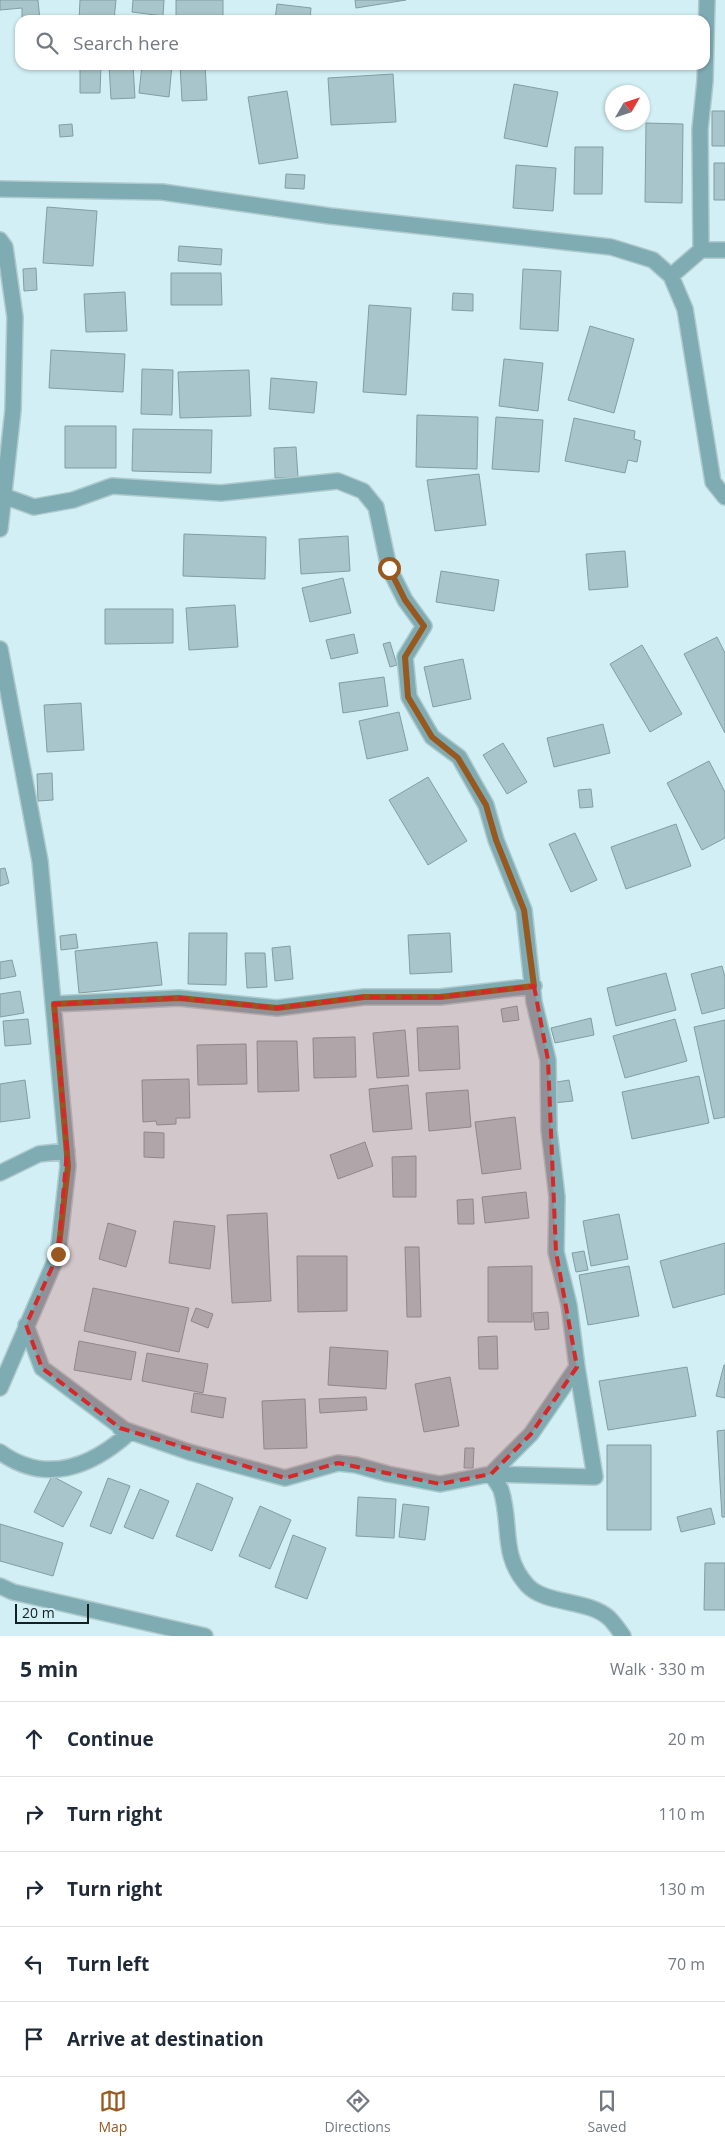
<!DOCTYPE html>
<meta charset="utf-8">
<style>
:root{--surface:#fff;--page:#f6f6f7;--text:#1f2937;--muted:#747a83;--line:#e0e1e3;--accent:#985920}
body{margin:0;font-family:"Open Sans",sans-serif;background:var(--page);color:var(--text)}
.compass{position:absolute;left:605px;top:85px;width:45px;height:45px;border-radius:50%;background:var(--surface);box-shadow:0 1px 4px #0004;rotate:51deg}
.scale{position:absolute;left:15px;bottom:12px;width:74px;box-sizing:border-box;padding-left:5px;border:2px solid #141f21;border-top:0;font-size:14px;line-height:18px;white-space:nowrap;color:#141f21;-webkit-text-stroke:4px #d1eff4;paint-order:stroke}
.stop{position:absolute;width:15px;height:15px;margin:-11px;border:4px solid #985920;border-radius:50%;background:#fff}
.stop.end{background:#985920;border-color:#fff;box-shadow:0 1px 5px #0008}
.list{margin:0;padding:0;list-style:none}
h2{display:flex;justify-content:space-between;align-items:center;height:65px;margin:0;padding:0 20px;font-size:21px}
h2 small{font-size:16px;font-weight:400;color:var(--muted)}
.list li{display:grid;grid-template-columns:32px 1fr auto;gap:15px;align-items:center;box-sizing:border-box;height:75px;padding:0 20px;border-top:1px solid var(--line)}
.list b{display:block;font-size:19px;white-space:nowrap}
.list em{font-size:16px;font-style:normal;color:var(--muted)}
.icon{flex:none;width:28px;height:28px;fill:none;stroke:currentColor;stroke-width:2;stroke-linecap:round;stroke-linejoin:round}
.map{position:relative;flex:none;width:725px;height:1636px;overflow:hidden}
.search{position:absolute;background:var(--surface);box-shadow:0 1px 4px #0004;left:15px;right:15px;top:15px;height:55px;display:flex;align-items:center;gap:12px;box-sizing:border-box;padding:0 18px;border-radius:15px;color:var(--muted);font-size:19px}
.sheet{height:440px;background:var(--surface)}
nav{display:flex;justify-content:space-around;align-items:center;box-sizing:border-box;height:70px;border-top:1px solid var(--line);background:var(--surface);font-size:14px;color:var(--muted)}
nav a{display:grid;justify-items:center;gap:2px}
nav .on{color:var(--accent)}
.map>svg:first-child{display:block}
.building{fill:#a7c5ca;stroke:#819ea3}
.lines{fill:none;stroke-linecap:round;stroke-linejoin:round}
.minor-casing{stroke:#afcace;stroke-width:18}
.minor{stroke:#7fabb2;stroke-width:15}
.route{stroke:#985920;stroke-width:6}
.marked{fill:#d62828;fill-opacity:0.2;stroke:#d62828;stroke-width:4;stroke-dasharray:10 6;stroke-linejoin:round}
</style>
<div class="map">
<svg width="725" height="1636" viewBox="0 0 725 1636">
<rect width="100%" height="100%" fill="#d1eff4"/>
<path class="building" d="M0,0H38L40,20H22V8L0,10Z
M80,0H116L114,20H79Z
M133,0H164L163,16L132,12Z
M176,0H223V16H176Z
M355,0H406L356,8Z
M277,4L311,8L310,20H275Z
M80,65H101L100,93H80Z
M109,65H133L135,98L111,99Z
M142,65H172L169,97L139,93Z
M180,65H205L207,100L182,101Z
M393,74L396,122L331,125L328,78Z
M514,84L558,92L547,147L504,138Z
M287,91L298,158L259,164L248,97Z
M712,111H725V146H712Z
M646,123L683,124L682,203L645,202Z
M72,124L73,136L60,137L59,125Z
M575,147H603L602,194H574Z
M714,163H725V200H714Z
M516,165L556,168L553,211L513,208Z
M286,174L305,175L304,189L285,188Z
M47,207L97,211L93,266L43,263Z
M179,246L222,249L221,265L178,261Z
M36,268L37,290L24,291L23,269Z
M523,269L561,271L558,331L520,329Z
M171,273H221L222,305H171Z
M125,292L127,331L86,332L84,294Z
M453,293L473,294V311L452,310Z
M369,305L411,308L406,395L363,392Z
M590,326L634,339L614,413L568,400Z
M51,350L125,354L123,392L49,388Z
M504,359L543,363L538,411L499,406Z
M142,369L173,370L172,415L141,414Z
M249,370L251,416L180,418L178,372Z
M271,378L317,382L314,413L269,409Z
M417,415L478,417L477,469L416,467Z
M496,417L543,420L539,472L492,469Z
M574,418L635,431L634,439L641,441L637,462L628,460L625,473L565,461Z
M65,426H116V468H65Z
M133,429L212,430L211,473L132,471Z
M296,447L298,477L275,478L274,448Z
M479,474L486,525L435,531L427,480Z
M184,534L266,537L265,579L183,576Z
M348,536L350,571L301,574L299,539Z
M625,551L628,587L589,590L586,554Z
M441,571L499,580L494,611L436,602Z
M343,578L351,613L310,622L302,588Z
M235,605L238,647L189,650L186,608Z
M105,609H173V643L105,644Z
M354,634L358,653L331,659L326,640Z
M717,637L725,653V733L684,654Z
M390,642L397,665L390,667L383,644Z
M642,645L682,714L650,732L610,664Z
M463,659L471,699L433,707L424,667Z
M384,677L388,706L343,713L339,683Z
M81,703L84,750L47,752L44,705Z
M399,712L408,750L367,759L359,721Z
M603,724L610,753L554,767L547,738Z
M503,743L527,782L507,794L483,755Z
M709,761L725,792V838L702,850L667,783Z
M52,773L53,800L38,801L37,774Z
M428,777L467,841L428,865L389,800Z
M591,789L593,807L580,808L578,790Z
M676,824L691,866L626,889L611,847Z
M575,833L597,880L571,892L549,844Z
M5,868L9,883L0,886V869Z
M189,933H227L226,985L188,984Z
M450,933L452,972L410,974L408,935Z
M76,934L78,948L61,950L60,936Z
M157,942L162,985L79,993L75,951Z
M290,946L293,979L275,981L272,948Z
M245,953H265L267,987L247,988Z
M12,960L16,976L0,979V962Z
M722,966L725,977V1008L702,1014L691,974Z
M666,973L676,1010L616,1026L607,988Z
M20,991L24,1013L0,1017V994Z
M517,1006L519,1020L503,1022L501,1009Z
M591,1018L594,1035L555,1043L551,1028Z
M28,1019L31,1044L5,1046L3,1021Z
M675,1019L687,1061L625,1078L613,1036Z
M725,1020V1117L714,1119L694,1027Z
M458,1026L460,1069L419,1071L417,1028Z
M405,1030L409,1076L377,1078L373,1033Z
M355,1037L356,1077L314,1078L313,1038Z
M257,1041H297L299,1091L258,1092Z
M246,1044L247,1084L198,1085L197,1045Z
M699,1076L709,1123L632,1139L622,1092Z
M189,1079L190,1118H176V1124L157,1125L156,1121L143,1122L142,1080Z
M25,1080L30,1118L0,1122V1084Z
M569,1080L573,1101L554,1103L551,1083Z
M408,1085L412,1129L373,1132L369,1089Z
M468,1090L471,1127L429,1131L426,1093Z
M515,1117L521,1169L482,1174L475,1122Z
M144,1132L164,1133V1158L144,1157Z
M365,1142L373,1166L338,1179L330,1155Z
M416,1156V1197H393L392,1157Z
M526,1192L529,1218L485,1223L482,1197Z
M473,1199L474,1224H458L457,1200Z
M267,1213L271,1301L232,1303L227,1215Z
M619,1214L628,1259L591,1266L583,1221Z
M174,1221L215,1226L210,1269L169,1263Z
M108,1223L136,1231L126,1267L99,1259Z
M725,1243V1294L673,1308L660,1261Z
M405,1247H419L421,1317H407Z
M584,1251L588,1270L576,1272L572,1253Z
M297,1256H347V1311L298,1312Z
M532,1266V1322H488V1267Z
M629,1266L639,1316L588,1325L579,1275Z
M93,1288L189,1308L179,1352L84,1331Z
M196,1308L213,1314L208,1328L191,1321Z
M548,1312L549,1329L535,1330L533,1313Z
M497,1336L498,1369H479L478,1337Z
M79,1341L136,1352L131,1380L74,1370Z
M330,1347L388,1351L386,1389L328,1385Z
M147,1353L208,1364L203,1393L142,1381Z
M724,1365H725V1398L716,1396Z
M687,1367L696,1416L608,1430L599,1381Z
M450,1377L459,1426L424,1432L415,1384Z
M194,1393L226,1398L223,1418L191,1412Z
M366,1397L367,1410L320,1413L319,1399Z
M305,1399L307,1448L264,1449L262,1401Z
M725,1430V1517H722L717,1431Z
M607,1445H651V1530H607Z
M465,1448H474L473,1468H464Z
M52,1476L82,1492L63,1527L34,1512Z
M108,1478L130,1486L111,1534L90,1526Z
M197,1483L233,1498L212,1551L176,1536Z
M140,1489L169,1501L153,1539L124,1527Z
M358,1497L396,1499L394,1538L356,1536Z
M403,1504L429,1507L425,1540L399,1537Z
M260,1506L291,1520L270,1569L239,1556Z
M711,1508L715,1524L681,1532L677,1517Z
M0,1524L63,1543L53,1576L0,1561Z
M293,1535L326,1548L307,1599L275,1587Z
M705,1563H725V1610H704Z"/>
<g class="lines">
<g class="minor-casing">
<path id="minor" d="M0,189L162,192L330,216L611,247L653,260L671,276L685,309L713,482L725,497
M0,240L5,247L15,317L13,410L0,529
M701,250H725
M671,276L701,250L700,129L705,81L707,0
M4,496L34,507L73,500L112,486L221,493L338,481L363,491L376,507L389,568L405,600L424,626L405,657L409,697L432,737L459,757L486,805L496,840L524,910L534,1002L548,1060L549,1130L557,1197L556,1252L569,1305L577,1367L531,1434L491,1474
M0,649L40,861L68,1166L58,1254L0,1388
M54,1004L179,998L277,1008L364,997H440L534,986
M0,1173L39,1154L67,1151
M120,1428L189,1452L285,1478L338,1463L356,1465L388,1474L440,1484L491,1474C494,1479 499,1485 501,1490C512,1524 500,1555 527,1585C545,1605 588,1599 609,1618C614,1623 619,1630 623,1636
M0,1452C46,1485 91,1467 129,1433L42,1368L26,1325
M491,1474L595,1477L577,1367
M0,1586L13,1592L205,1636"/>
</g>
<use href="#minor" class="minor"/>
</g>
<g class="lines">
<path class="route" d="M58,1254L68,1166L54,1004L179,998L277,1008L364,997H440L534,986L524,910L496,840L486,805L458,758L432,737L408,697L405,657L424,626L405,600L389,568"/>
</g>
<path class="marked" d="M534,986L548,1060L556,1252L577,1367L531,1434L491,1474L440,1484L338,1463L285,1478L120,1428L42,1368L26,1325L58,1254L67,1151L54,1004L179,998L277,1008L364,997H440Z"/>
</svg>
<svg class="compass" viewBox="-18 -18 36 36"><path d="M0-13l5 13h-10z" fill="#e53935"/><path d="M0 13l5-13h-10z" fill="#747a83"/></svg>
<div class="scale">20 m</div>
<div class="stop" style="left:389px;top:568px"></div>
<div class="stop end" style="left:58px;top:1254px"></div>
<div class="search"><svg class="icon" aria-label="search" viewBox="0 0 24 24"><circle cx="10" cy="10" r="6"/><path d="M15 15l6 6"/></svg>Search here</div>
</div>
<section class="sheet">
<h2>5 min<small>Walk · 330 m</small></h2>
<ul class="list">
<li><svg class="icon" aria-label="ahead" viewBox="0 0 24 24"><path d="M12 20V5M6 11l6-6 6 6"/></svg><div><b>Continue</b></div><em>20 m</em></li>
<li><svg class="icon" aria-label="right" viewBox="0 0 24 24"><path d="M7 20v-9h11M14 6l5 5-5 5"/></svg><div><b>Turn right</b></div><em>110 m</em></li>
<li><svg class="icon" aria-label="right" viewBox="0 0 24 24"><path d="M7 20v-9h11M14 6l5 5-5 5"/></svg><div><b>Turn right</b></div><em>130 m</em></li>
<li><svg class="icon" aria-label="left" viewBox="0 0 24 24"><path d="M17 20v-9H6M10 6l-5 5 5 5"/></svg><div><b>Turn left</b></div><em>70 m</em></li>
<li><svg class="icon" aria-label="arrive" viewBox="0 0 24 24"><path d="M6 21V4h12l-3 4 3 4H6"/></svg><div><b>Arrive at destination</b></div></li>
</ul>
</section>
<nav>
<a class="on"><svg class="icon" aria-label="map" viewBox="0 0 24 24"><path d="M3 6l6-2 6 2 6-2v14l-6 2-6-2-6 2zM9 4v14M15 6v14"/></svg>Map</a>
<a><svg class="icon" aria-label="directions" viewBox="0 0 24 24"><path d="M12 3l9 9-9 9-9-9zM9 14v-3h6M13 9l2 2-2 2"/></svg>Directions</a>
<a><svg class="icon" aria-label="saved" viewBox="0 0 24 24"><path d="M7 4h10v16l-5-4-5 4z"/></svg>Saved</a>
</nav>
